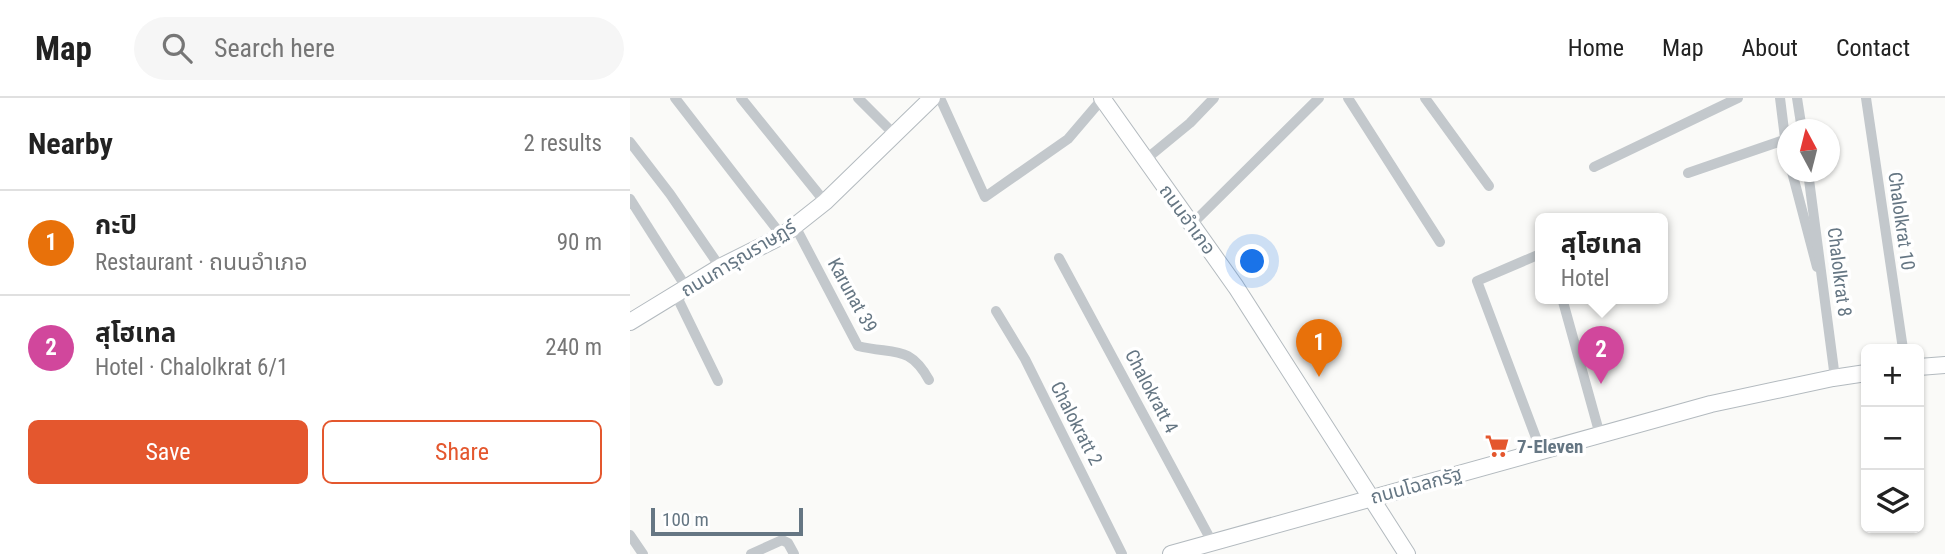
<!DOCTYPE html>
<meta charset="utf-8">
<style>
body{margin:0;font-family:"Roboto Condensed","Noto Sans Thai",sans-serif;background:#f6f6f6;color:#222}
.controls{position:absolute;right:21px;bottom:21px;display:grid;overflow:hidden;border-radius:10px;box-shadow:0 2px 5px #0004}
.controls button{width:63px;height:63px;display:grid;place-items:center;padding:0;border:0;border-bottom:2px solid #e0e0e0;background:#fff;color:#222;font:35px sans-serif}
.compass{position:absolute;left:1147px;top:21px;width:63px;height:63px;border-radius:50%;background:#fff;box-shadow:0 2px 5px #0004;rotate:353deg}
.scale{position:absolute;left:21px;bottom:18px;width:152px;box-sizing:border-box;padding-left:7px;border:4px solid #657683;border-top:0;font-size:19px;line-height:24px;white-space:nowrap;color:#657683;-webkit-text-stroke:5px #fff;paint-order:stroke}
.you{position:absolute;left:623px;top:164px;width:24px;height:24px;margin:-18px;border:5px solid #fff;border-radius:50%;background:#1a73e8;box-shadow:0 0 0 10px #1a73e833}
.badge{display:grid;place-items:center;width:46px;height:46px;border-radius:50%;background:#e4572e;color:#fff;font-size:23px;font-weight:700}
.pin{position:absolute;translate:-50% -58px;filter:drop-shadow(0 2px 4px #0008)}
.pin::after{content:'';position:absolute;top:37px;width:24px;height:21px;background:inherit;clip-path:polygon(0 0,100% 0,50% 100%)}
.popup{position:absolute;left:905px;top:115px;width:133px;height:91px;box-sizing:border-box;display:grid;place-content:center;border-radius:10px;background:#fff;filter:drop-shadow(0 2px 5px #0005);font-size:23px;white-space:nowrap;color:#767676}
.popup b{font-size:26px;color:#222}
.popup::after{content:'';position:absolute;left:50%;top:100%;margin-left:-14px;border:14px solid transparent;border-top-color:#fff}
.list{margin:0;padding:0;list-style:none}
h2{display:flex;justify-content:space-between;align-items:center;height:91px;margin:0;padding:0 28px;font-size:30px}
h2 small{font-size:23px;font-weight:400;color:#767676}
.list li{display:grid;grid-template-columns:46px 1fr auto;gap:21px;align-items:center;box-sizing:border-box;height:105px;padding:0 28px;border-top:2px solid #e0e0e0}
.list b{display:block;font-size:26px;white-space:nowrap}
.list p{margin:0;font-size:23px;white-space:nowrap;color:#767676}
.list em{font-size:23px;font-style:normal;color:#767676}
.actions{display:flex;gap:14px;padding:21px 28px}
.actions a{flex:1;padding:16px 0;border:2px solid #e4572e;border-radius:10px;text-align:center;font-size:24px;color:#e4572e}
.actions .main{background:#e4572e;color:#fff}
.icon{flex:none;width:38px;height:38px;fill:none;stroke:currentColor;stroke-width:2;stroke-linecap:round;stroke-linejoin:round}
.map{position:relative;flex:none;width:1315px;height:456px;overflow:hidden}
header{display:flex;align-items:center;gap:42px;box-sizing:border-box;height:98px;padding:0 35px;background:#fff;border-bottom:2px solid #e0e0e0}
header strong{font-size:33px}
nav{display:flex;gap:38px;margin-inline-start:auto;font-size:24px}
.search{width:490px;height:63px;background:#f6f6f6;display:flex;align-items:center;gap:18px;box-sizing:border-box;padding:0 24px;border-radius:38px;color:#767676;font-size:26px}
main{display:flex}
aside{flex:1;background:#fff}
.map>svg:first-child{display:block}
</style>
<header>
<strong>Map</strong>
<div class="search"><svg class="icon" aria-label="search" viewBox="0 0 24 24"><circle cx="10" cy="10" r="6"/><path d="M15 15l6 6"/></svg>Search here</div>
<nav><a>Home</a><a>Map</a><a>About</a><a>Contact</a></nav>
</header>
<main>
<aside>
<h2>Nearby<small>2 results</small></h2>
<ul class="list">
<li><span class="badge" style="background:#e8710a">1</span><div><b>กะปิ</b><p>Restaurant · ถนนอำเภอ</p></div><em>90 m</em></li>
<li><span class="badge" style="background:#d1479c">2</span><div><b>สุโฮเทล</b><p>Hotel · Chalolkrat 6/1</p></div><em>240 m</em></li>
</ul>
<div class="actions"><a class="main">Save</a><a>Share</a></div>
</aside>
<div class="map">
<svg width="1315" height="456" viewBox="0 0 1315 456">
<rect width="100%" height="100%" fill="#fafaf8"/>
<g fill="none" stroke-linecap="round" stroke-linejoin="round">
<!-- secondary casing -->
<g stroke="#b3babf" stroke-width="18">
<g id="secondary">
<path d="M472 0 606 189 777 456"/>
<path d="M0 224 90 169 152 138 195 104 302 0"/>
<path d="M1289 269 1315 267"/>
<path d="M541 456 1081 306 1203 280 1236 275"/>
</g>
</g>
<!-- street -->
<g stroke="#c3c8cc" stroke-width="10">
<path d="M45 0 152 138"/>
<path d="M111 0 195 104"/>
<path d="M228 0 265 37"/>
<path d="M310 0 355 99 438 41 473 0"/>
<path d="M718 0 810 144"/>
<path d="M795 0 859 88"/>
<path d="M1150 0 1157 56"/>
<path d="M1167 0 1172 32"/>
<path d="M1236 0 1273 251"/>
<path d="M0 44 40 96 90 169"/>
<path d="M515 62 560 25 584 0"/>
<path d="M964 69 1108 0"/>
<path d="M1162 74 1187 169"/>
<path d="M1178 74 1205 280"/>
<path d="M1058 75 1154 42"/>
<path d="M0 101 56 189"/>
<path d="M562 126 689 0"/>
<path d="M165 128 228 248C264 257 279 246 299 282"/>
<path d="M910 156 847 183 911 353"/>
<path d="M429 160 582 444"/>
<path d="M46 197 88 283"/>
<path d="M932 200 970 337"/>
<path d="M366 213 395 261 492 456"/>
<path d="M0 437 13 456"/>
<path d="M121 456 152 442 158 445 164 456"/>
</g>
<!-- secondary -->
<use href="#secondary" stroke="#fff" stroke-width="16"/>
</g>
<!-- icons -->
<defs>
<g id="supermarket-bare" transform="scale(1.89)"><path d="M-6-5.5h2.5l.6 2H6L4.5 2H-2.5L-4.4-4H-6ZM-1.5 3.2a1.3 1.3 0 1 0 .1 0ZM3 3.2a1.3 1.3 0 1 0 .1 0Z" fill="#e4572e" stroke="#fff" stroke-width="2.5" paint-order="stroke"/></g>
</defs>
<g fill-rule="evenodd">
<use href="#supermarket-bare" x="867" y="348"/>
</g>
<g text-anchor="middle" stroke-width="7" stroke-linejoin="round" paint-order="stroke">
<!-- street labels -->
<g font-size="19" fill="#657683" stroke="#fff">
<text transform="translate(558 121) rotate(54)" y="7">ถนนอำเภอ</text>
<text transform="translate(1272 123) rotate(82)" y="7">Chalolkrat 10</text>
<text transform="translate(108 160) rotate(-31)" y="7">ถนนการุณราษฏร์</text>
<text transform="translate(1210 174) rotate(83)" y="7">Chalolkrat 8</text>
<text transform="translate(223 197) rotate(61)" y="7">Karunat 39</text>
<text transform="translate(522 293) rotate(62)" y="7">Chalokratt 4</text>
<text transform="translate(447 325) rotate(63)" y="7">Chalokratt 2</text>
<text transform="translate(786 387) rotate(-15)" y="7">ถนนโฉลกรัฐ</text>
</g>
<!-- poi labels -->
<g font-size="19" font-weight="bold" fill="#657683" stroke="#fff" text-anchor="start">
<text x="887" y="355">7-Eleven</text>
</g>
</g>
</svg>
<div class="controls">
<button>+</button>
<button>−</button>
<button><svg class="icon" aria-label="layers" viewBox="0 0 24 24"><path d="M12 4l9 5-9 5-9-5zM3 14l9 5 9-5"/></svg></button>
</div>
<svg class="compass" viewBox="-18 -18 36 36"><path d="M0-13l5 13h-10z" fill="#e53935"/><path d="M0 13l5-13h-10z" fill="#767676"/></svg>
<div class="scale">100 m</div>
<div class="you"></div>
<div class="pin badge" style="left:689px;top:279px;background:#e8710a">1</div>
<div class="pin badge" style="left:971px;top:286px;background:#d1479c">2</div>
<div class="popup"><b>สุโฮเทล</b>Hotel</div>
</div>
</main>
